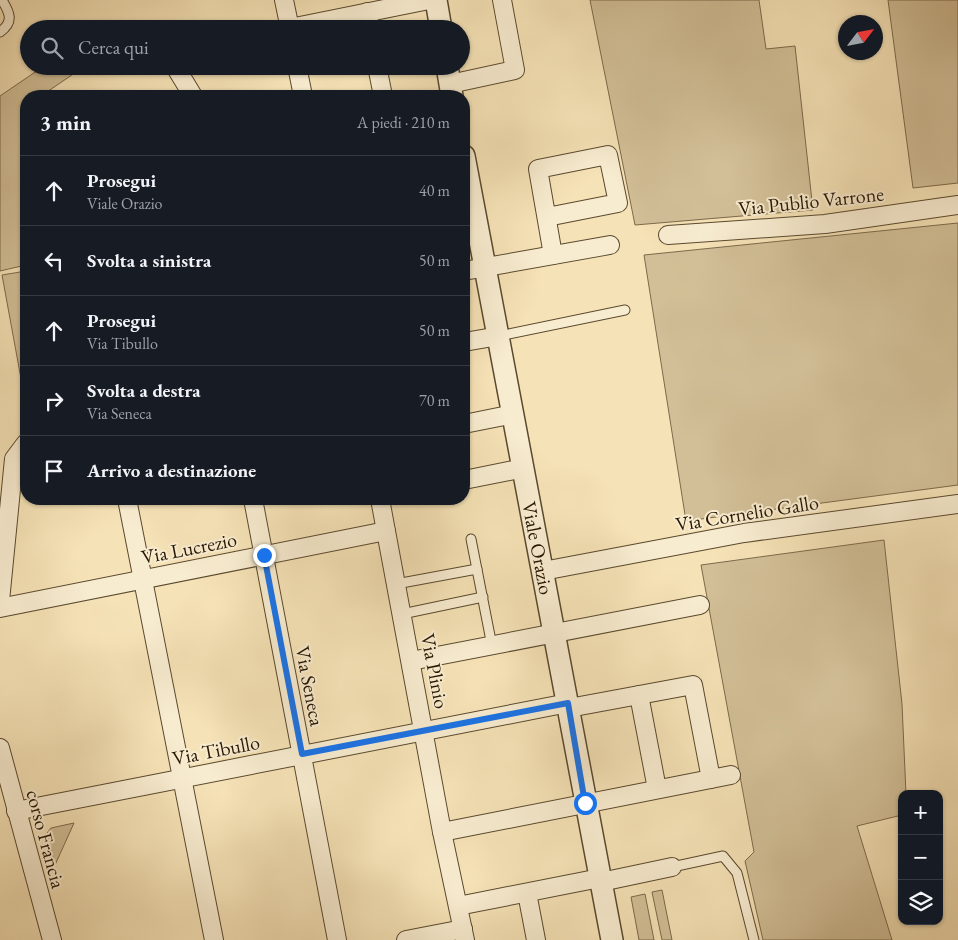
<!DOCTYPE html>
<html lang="it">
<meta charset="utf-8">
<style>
body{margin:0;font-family:"EB Garamond",serif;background:#20242c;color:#f1f3f6}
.controls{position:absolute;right:15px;bottom:15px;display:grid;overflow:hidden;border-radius:10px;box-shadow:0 1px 4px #0004}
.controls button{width:45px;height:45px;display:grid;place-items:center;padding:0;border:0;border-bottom:1px solid #363941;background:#171b24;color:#f1f3f6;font:25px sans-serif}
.compass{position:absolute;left:838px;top:15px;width:45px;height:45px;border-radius:50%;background:#171b24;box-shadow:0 1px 4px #0004;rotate:58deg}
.stop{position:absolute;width:15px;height:15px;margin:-11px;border:4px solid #1a73e8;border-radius:50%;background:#fff}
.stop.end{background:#1a73e8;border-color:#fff;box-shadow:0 1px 5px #0008}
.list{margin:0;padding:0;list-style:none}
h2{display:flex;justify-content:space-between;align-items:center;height:65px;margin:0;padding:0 20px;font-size:21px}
h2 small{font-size:16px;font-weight:400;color:#9ea1a6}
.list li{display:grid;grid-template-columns:32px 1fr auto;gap:15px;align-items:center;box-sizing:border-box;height:70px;padding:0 20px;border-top:1px solid #363941}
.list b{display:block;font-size:19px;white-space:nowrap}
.list p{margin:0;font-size:16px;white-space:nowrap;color:#9ea1a6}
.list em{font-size:16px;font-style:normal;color:#9ea1a6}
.icon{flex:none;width:28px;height:28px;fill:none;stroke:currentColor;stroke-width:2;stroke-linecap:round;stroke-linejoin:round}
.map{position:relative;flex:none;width:958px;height:940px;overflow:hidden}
.search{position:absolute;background:#171b24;box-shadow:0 1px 4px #0004;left:20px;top:20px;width:450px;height:55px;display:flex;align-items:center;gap:12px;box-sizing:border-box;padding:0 18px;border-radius:28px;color:#9ea1a6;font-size:19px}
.panel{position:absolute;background:#171b24;box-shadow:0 1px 4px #0004;left:20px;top:90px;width:450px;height:415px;border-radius:20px}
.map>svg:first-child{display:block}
</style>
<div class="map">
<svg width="958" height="940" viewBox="0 0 958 940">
<rect width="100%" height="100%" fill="#f5e2b6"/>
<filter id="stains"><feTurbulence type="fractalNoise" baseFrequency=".004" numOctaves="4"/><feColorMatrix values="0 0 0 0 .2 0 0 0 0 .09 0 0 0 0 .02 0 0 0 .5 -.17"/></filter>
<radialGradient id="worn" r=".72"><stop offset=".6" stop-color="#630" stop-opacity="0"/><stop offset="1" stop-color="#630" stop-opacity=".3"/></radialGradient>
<!-- green -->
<g fill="#d2bf97" stroke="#7c6a4c">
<path d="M590 0H759L766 49 795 46 813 210 635 225Z"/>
<path d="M888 0H958V183L913 188Z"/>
<path d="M44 66H85L41 96H26V265L0 271V96Z"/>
<path d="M958 223V485L686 521 644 255Z"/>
<path d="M26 271V383L22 384 2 275Z"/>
<path d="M884 540 902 704 906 794H902V815L857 826 892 940H763L745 861 754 852 701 565Z"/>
<path d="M74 823 55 865 47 833 51 828Z"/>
<path d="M662 890 672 940H662L652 892Z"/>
<path d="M645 894 654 940H639L631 897Z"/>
</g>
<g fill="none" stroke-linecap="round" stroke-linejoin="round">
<!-- service casing -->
<g stroke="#5a492e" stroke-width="11">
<g id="service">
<path d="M0 32C14 22 10 13 2 0"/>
<path d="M499 336 625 310"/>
<path d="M471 539 492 646"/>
<path d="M396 584 477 569"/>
<path d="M402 614 483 597"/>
<path d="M672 867 723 856 737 873 754 940"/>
</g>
</g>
<!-- minor casing -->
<g stroke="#5a492e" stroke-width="20">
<g id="minor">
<path d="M284 0 290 29"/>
<path d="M367 12 370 29"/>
<path d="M290 28 429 0"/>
<path d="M297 66 303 96"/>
<path d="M377 66 383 96"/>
<path d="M176 68 193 96"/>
<path d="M450 84 515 70 502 0"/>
<path d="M547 217 618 203 608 155 538 169 553 255"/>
<path d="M668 235 825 224 958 205"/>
<path d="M464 271 610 245"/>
<path d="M464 342 499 336"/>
<path d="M464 424 514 414"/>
<path d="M464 480 524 468"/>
<path d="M127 499 214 940"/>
<path d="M253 499 337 940"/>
<path d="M380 499 442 832 465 940"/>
<path d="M543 571 744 533 958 504"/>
<path d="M0 601 14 459 26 443"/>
<path d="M0 608 386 531"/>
<path d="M411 661 700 605"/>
<path d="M639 695 657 789"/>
<path d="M569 708 693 685 711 779"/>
<path d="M0 748 52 940"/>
<path d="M16 811 568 703"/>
<path d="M442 832 731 775"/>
<path d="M601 882 672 867"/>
<path d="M527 893 536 940"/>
<path d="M458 906 600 878"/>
<path d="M406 940 463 929"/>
</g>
</g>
<!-- tertiary casing -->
<g stroke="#5a492e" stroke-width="24">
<g id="tertiary">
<path d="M436 0 441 29"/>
<path d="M447 66 452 96"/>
<path d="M464 156 612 940"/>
</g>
</g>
<!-- service -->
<use href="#service" stroke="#f8ecd0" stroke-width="9"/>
<!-- minor -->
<use href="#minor" stroke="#f8ecd0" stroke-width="18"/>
<!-- tertiary -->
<use href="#tertiary" stroke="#f8ecd0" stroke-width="21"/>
</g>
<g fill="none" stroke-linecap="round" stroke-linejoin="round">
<!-- route -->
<path stroke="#1a73e8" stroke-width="6" d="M264 555 302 754 568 703 585 803"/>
</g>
<g text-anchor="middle" stroke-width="4" stroke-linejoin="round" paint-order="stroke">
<!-- street labels -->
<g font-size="20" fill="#271600" stroke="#f8ecd0">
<text transform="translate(811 201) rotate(-6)" y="7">Via Publio Varrone</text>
<text transform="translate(747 513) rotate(-9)" y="7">Via Cornelio Gallo</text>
<text transform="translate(189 548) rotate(-11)" y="7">Via Lucrezio</text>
<text transform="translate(538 548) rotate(79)" y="7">Viale Orazio</text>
<text transform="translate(435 671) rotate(79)" y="7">Via Plinio</text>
<text transform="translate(310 686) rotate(79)" y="7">Via Seneca</text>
<text transform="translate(216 750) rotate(-11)" y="7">Via Tibullo</text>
<text transform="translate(46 839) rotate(75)" y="7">corso Francia</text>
</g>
</g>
<rect width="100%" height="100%" filter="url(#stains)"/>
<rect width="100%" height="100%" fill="url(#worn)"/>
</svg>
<div class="controls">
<button>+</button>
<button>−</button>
<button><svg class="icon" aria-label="layers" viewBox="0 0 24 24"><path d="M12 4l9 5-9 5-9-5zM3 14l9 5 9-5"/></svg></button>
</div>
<svg class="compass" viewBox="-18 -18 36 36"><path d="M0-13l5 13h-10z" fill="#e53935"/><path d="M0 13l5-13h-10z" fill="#9ea1a6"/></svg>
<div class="stop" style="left:585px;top:803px"></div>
<div class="stop end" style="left:264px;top:555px"></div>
<div class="search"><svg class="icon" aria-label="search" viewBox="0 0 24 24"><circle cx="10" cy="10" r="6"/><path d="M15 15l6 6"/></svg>Cerca qui</div>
<section class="panel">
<h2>3 min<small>A piedi · 210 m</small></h2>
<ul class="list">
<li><svg class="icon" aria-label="ahead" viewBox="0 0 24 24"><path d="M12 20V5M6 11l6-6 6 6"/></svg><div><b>Prosegui</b><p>Viale Orazio</p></div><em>40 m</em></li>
<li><svg class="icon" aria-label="left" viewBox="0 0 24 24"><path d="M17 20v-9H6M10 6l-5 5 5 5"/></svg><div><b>Svolta a sinistra</b></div><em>50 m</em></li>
<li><svg class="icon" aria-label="ahead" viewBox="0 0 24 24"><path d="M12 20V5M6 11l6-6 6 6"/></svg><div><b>Prosegui</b><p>Via Tibullo</p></div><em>50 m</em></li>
<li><svg class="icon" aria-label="right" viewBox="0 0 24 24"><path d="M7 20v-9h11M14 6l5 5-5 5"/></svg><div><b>Svolta a destra</b><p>Via Seneca</p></div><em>70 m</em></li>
<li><svg class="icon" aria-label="arrive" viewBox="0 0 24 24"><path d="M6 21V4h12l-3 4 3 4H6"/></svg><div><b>Arrivo a destinazione</b></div></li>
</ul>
</section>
</div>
